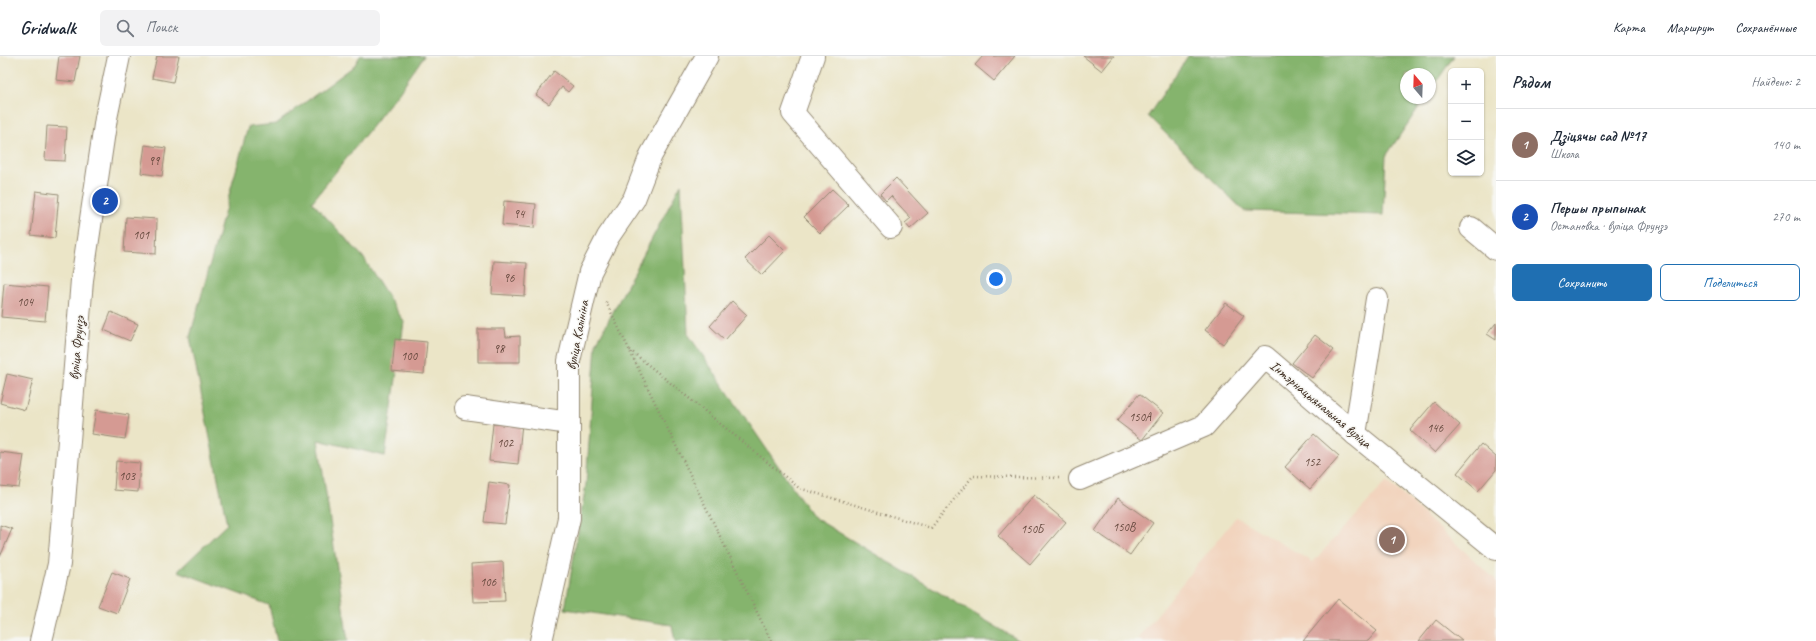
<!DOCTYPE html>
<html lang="ru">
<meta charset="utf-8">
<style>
body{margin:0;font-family:Caveat,sans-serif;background:#f2f2f3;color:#1f2937}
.controls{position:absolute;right:12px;top:12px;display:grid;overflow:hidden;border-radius:6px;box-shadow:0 1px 3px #0004}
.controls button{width:36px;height:36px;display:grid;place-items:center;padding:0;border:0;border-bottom:1px solid #e0e1e3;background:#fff;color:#1f2937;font:20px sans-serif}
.compass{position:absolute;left:1400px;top:12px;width:36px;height:36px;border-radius:50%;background:#fff;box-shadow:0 1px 3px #0004;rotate:341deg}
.you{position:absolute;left:996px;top:223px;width:14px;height:14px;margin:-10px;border:3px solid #fff;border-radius:50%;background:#1a73e8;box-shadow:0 0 0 6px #1a73e833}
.badge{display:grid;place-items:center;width:26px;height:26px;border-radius:50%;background:#1f6fb2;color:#fff;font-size:13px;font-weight:700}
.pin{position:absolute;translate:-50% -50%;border:2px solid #fff;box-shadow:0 1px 4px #0006}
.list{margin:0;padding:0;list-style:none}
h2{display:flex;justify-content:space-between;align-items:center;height:52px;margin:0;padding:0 16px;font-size:17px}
h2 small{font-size:13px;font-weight:400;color:#747a83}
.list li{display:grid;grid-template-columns:26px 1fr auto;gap:12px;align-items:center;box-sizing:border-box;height:72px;padding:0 16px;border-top:1px solid #e0e1e3}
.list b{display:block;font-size:15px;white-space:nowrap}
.list p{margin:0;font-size:13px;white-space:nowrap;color:#747a83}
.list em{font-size:13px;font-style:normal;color:#747a83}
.actions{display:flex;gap:8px;padding:12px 16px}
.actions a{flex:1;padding:9px 0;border:1px solid #1f6fb2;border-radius:6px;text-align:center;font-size:14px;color:#1f6fb2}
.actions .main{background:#1f6fb2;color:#fff}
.icon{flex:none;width:22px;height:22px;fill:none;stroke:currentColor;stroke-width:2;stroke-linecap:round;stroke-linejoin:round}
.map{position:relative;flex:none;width:1496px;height:585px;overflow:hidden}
header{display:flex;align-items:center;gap:24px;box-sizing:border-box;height:56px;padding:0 20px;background:#fff;border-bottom:1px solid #e0e1e3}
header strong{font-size:19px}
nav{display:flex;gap:22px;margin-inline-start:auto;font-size:14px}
.search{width:280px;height:36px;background:#f2f2f3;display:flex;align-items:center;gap:10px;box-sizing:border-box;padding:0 14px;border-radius:6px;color:#747a83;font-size:15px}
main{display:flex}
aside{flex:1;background:#fff}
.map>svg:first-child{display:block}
</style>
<header>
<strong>Gridwalk</strong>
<div class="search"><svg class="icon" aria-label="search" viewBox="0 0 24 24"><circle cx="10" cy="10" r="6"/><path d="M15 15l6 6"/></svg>Поиск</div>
<nav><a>Карта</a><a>Маршрут</a><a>Сохранённые</a></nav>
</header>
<main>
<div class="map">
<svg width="1496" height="585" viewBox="0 0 1496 585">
<rect width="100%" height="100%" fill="#f6f6f2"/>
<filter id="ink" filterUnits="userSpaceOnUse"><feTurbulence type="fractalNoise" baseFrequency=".025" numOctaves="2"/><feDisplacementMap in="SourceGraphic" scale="8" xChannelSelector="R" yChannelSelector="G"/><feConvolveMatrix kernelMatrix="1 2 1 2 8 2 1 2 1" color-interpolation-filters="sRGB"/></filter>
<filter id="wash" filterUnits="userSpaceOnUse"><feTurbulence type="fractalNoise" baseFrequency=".012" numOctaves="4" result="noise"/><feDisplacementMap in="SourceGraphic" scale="16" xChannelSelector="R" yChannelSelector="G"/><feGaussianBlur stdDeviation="0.9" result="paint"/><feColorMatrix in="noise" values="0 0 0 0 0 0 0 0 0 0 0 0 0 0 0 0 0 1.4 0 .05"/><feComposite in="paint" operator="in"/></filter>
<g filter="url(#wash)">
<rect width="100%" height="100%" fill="#ebe5c7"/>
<!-- built -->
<path fill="#f2d4be" d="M1387 425 1496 524V585H1140L1139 581 1236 461 1313 506Z"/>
<!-- forest -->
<g fill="#85b46d" stroke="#606f46">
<path d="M360 0H424L399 36 312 146 363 201 404 266 385 400 318 384 348 585H277L269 549 178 515 227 468 190 281 248 71 276 68 354 10Z"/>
<path d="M1188 0H1454L1430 35V18H1406V42H1425L1386 100 1383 159 1244 155 1148 60Z"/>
<path d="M681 128 688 278 813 461 1020 585H675L672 569 565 553 586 428 596 288Z"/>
</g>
<g id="blocks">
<!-- building -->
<g fill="#d59a93">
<path d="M59 0H80L75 26 56 24Z"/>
<path d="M157 0H179L173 26 152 22Z"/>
<path d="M983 0H1015L994 25 975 9Z"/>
<path d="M1083 0H1114L1102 15Z"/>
<path d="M554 15 573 30 568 36 562 31 549 48 536 39Z"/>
<path d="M47 70 67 71 65 105 45 104Z"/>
<path d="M145 89 166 92 162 120 141 117Z"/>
<path d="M896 122 928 157 910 173 905 167 911 162 891 140 886 145 880 138Z"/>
<path d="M832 133 849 149 820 177 804 161Z"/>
<path d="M36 135 59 138 55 182 31 179Z"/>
<path d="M504 145 536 148 534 172 502 169Z"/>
<path d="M126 161 157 163 156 198 124 196Z"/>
<path d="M769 179 785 195 762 219 745 203Z"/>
<path d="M494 205 527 207 525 240 492 238Z"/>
<path d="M4 227 48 231 45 265 1 261Z"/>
<path d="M732 245 747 259 725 284 710 270Z"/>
<path d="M1226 247 1244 260 1223 288 1205 274Z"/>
<path d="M111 256 138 268 130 285 104 274Z"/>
<path d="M1496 267V284L1487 278Z"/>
<path d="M478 273H505L506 281 520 280V306H478Z"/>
<path d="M1315 279 1334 294 1312 322 1292 307Z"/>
<path d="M395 283 427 286 424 318 392 315Z"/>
<path d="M7 318 33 324 25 354 0 347Z"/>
<path d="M1139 338 1163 357 1142 384 1117 365Z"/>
<path d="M1434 346 1460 369 1435 397 1410 374Z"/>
<path d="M96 354 129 359 125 383 92 378Z"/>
<path d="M506 366 522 367 518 408 489 405 493 368 506 369Z"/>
<path d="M1314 378 1339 400 1310 433 1285 411Z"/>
<path d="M1481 388 1496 401V414L1478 435 1457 417Z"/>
<path d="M0 396 24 399 19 432 0 430Z"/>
<path d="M116 405 140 407 138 436 114 434Z"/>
<path d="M489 426 510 429 505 468 484 466Z"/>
<path d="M1034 439 1066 466 1030 508 998 480Z"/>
<path d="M1118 442 1153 467 1130 499 1095 475Z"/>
<path d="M0 469 12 473 0 501Z"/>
<path d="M503 506 505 545 473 546 471 508Z"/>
<path d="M112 516 130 523 117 557 98 550Z"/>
<path d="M1338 543 1377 575 1368 585H1303Z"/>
<path d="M1436 564 1462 585H1419Z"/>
</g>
</g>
</g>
<g filter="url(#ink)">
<use href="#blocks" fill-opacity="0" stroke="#938872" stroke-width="1"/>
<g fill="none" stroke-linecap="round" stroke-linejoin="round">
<!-- minor casing -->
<g stroke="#938872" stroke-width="24">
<g id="minor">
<path d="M813 0 793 57 891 171"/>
<path d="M1471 172 1496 193"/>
<path d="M465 352 569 367"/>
<path d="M1355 378 1377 243"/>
<path d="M1080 423 1204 370 1265 301 1355 378 1496 493"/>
<path d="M41 585 59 508 82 224 106 62 119 0"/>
<path d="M541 585 569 462V305L590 216 608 181 634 143 651 99 707 0"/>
</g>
</g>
<!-- path -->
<g stroke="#938872" stroke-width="2.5" stroke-dasharray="1 3" stroke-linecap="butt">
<path d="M606 246 771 585"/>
<path d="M630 294 799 432 931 472 973 420 1060 422"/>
</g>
<!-- minor -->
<use href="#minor" stroke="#fff" stroke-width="22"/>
</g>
</g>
<g text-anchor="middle" stroke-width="3" stroke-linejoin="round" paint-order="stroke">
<!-- number labels -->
<g font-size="12" fill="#62463b">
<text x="154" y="109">99</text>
<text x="519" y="162">94</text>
<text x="141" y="183">101</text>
<text x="509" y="226">96</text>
<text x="25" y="250">104</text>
<text x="499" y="297">98</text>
<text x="409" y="304">100</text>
<text x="1140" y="365">150А</text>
<text x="1435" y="376">146</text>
<text x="505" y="391">102</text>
<text x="1312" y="410">152</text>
<text x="127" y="424">103</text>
<text x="1124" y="475">150В</text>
<text x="1032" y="477">150Б</text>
<text x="488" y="530">106</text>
</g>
<!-- street labels -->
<g font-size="14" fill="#3b2a1e" stroke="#f6f6f2">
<text transform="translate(577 279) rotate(-79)" y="5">вуліца Калініна</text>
<text transform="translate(76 292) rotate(-85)" y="5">вуліца Фрунзэ</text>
<text transform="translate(1321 348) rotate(40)" y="5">Інтэрнацыянальная вуліца</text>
</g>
</g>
</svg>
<div class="controls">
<button>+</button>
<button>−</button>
<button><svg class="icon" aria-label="layers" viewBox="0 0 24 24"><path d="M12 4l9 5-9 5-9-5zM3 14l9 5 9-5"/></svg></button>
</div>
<svg class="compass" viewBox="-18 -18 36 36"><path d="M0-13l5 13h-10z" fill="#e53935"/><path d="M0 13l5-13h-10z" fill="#747a83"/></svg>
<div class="you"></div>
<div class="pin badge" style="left:1392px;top:484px;background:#8d6e63">1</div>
<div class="pin badge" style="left:105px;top:145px;background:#1a4fb4">2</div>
</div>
<aside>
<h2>Рядом<small>Найдено: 2</small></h2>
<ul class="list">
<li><span class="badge" style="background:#8d6e63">1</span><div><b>Дзіцячы сад №17</b><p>Школа</p></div><em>140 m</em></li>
<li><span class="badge" style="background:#1a4fb4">2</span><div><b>Першы прыпынак</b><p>Остановка · вуліца Фрунзэ</p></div><em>270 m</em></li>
</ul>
<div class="actions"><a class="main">Сохранить</a><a>Поделиться</a></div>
</aside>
</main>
